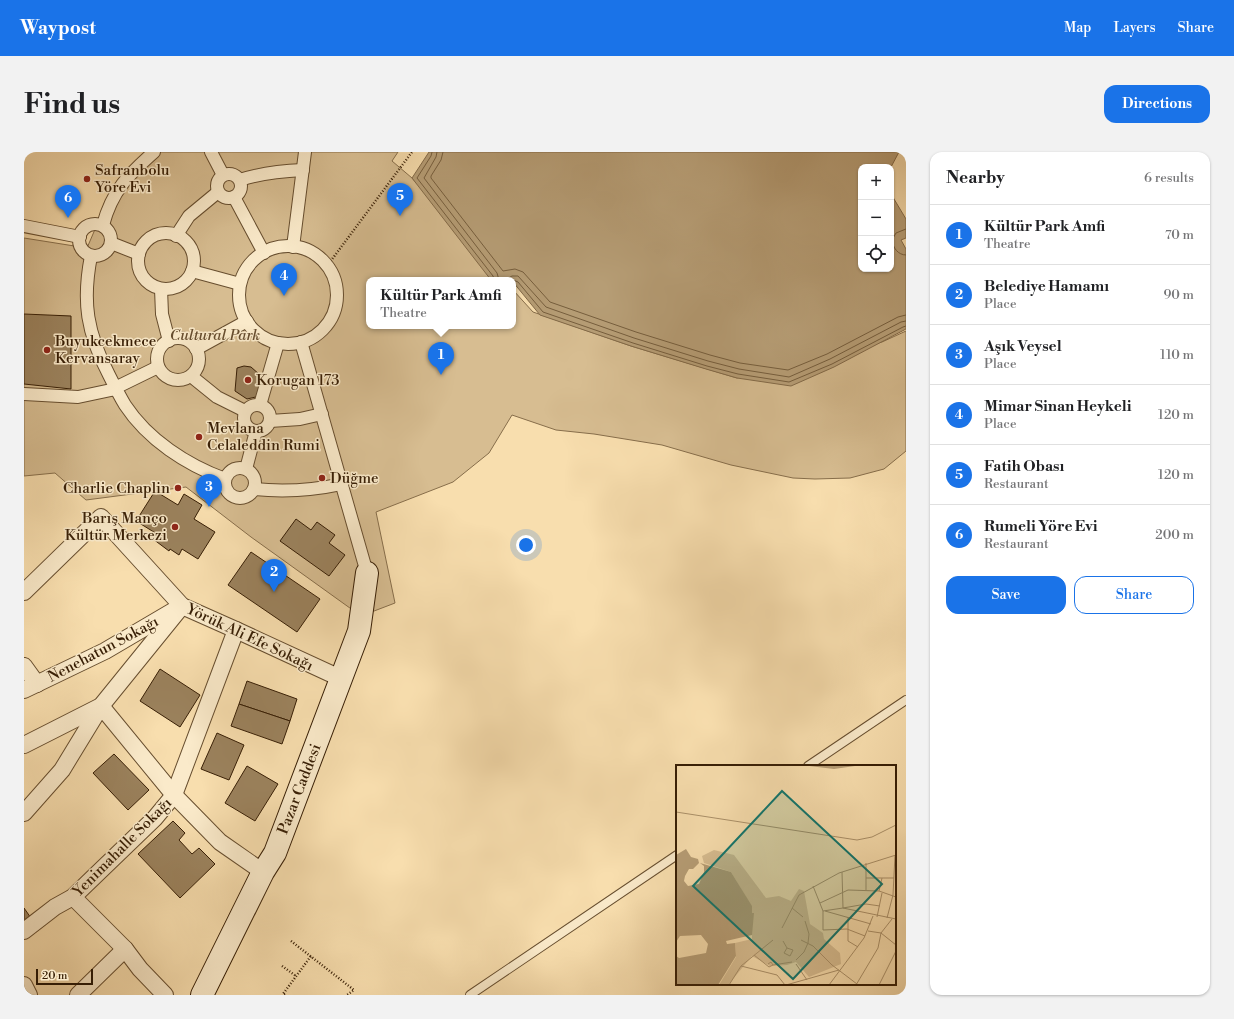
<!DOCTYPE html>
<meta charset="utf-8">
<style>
body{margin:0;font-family:"Libre Bodoni",serif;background:#f2f2f2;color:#202124}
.controls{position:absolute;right:12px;top:12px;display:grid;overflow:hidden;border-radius:8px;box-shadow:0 1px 3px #0004}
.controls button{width:36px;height:36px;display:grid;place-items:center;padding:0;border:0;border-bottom:1px solid #e0e0e0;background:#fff;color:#202124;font:20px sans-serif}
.scale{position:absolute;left:12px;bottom:10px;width:57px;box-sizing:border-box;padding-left:4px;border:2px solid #371e05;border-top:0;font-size:11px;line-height:14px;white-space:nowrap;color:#371e05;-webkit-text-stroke:3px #faeaca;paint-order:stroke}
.you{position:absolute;left:502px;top:393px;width:14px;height:14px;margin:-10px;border:3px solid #fff;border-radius:50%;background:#1a73e8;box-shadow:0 0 0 6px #1a73e833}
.badge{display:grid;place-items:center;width:26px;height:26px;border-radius:50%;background:#1a73e8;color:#fff;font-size:13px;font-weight:700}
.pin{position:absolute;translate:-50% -33px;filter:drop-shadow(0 1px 2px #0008)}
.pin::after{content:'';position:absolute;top:21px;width:14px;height:12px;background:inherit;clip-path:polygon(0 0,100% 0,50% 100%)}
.popup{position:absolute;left:342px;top:125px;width:150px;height:52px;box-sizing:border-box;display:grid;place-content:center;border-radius:8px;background:#fff;filter:drop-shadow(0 1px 3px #0005);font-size:13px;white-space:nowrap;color:#757577}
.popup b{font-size:15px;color:#202124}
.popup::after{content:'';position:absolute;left:50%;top:100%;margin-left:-8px;border:8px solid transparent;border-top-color:#fff}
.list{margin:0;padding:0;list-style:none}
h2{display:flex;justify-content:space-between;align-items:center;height:52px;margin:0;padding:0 16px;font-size:17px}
h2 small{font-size:13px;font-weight:400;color:#757577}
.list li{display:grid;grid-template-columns:26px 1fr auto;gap:12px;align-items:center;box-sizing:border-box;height:60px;padding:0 16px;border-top:1px solid #e0e0e0}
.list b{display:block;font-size:15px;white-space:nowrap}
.list p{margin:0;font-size:13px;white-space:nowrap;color:#757577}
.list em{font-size:13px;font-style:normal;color:#757577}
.actions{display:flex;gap:8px;padding:12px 16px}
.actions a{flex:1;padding:9px 0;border:1px solid #1a73e8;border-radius:12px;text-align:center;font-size:14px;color:#1a73e8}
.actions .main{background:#1a73e8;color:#fff}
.icon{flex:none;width:22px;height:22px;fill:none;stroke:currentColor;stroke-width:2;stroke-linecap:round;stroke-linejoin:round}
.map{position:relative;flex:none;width:882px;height:843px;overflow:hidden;border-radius:12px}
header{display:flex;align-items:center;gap:24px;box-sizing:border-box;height:56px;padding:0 20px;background:#1a73e8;color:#fff}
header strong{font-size:19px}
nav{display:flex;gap:22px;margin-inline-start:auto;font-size:14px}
.intro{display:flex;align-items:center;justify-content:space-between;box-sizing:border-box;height:96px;padding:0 24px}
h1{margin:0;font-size:28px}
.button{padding:10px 18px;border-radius:12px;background:#1a73e8;color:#fff;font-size:14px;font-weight:700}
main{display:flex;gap:24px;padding:0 24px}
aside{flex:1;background:#fff;border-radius:12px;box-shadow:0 1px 3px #0004}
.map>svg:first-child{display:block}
</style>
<header>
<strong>Waypost</strong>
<nav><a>Map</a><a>Layers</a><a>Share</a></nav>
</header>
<div class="intro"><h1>Find us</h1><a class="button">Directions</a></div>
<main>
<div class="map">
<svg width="882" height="843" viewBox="0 0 882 843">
<rect width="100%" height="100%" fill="#f8deae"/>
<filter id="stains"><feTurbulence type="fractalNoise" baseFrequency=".005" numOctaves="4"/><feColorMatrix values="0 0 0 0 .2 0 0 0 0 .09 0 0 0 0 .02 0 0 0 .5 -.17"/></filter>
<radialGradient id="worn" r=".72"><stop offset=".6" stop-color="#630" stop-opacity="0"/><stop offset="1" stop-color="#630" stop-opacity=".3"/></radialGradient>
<!-- green -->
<path fill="#d7bd91" stroke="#876e4b" d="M122 0H374L368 9 388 26 480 128H345V174H489V138L509 160 607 194 713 226 858 190 882 179V299L860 317 826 326 791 327 769 326 707 313 638 293 570 282 532 278 488 263 465 301 429 330 352 360 371 451 337 464 227 385 162 335 62 348 31 321 0 324V86L63 96 87 40Z"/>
<!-- water -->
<path fill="#b69d75" stroke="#836a48" d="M405 0H875L867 15H837V117H867V42L882 67V86L877 88 882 97V177L810 215 767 234 713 226 682 217 607 194 516 163 489 130V128L486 127 484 128H467L388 26Z"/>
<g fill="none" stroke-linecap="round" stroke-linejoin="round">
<!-- shore -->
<g stroke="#765e3d" stroke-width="1">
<path d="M408 0 407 4 393 26 469 124 470 128"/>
<path d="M413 0 412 5 400 26 473 121 475 128"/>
<path d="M419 0 417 8 407 24V26L479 119 491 117 499 120 526 150 612 180 686 203 716 211 764 218 803 202 874 165 882 163"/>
<path d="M882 77 872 81 868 88C869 96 874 103 882 103"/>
<path d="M481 128 488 124H494L522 155 610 186 684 209 715 217 765 225 806 207 877 170 882 169"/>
<path d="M489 128 494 130 519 160 609 191 683 214 714 222 765 230 808 212 879 175 882 174"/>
</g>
</g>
<!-- building -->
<g fill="#9b825d" stroke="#371e05">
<path d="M0 162 47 164V237L0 232Z"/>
<path d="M220 214 227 215 236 223V244L223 247 211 239 213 216Z"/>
<path d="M131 339 154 353 160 342 178 353 170 367 191 380 174 407 158 397 155 403 146 397 145 399 129 387 133 382 112 369Z"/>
<path d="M272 367 287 378 293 370 311 383 305 391 321 403 305 424 256 389Z"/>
<path d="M227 400 296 447 273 480 204 433Z"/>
<path d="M136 517 176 543 156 575 116 549Z"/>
<path d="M223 529 273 547 266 569 215 552Z"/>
<path d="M215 552 266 569 258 592 207 574Z"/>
<path d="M193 581 220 593 205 628 177 617Z"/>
<path d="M90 602 125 638 104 658 69 621Z"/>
<path d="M223 614 254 632 231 669 201 651Z"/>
<path d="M149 669 161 681 155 688 168 702 175 696 191 712 156 746 114 702Z"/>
<path d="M0 756 7 766 0 770Z"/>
</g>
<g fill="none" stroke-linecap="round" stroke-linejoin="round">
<!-- service casing -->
<g stroke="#674e2f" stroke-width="10">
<g id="service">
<path d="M784 614 882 548"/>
<path d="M446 843 653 703"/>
</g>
</g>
<!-- pedestrian casing -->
<g stroke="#674e2f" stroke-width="14">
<g id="pedestrian">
<path d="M187 0 199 23"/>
<circle cx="205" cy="34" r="12"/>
<path d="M216 28C237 21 257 19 279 18"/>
<path d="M210 45 240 101"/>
<circle cx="71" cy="88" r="16"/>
<path d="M79 73C88 39 104 23 130 0"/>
<path d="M0 74 56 85"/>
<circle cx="142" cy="109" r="28"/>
<path d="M152 84 165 64 194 40"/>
<path d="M87 91 115 102"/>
<circle cx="264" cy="143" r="49"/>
<path d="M269 95 281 0"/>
<path d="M67 104C58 150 63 181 85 223 90 233 95 243 101 253 124 288 163 313 201 327"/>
<path d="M168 119 216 132"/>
<path d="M137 137 138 162 145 189"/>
<circle cx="154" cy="207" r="21"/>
<path d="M277 190 343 421"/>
<path d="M172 197 223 169"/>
<path d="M167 224 193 245 221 259"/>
<path d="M0 242 54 245 87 238 134 215"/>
<circle cx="233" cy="266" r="13"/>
<path d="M236 253 254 191"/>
<path d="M246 269 276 267 298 262"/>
<circle cx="216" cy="331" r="15"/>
<path d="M222 317 232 279"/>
<path d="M230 337C259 340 290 338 318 332"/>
</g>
</g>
<!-- minor casing -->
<g stroke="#674e2f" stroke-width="18">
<g id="minor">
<path d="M0 440 77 365 158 454 212 478 316 526"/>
<path d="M0 514 13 532"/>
<path d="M0 538 81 499 149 459"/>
<path d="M0 593 77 554 158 454"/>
<path d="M0 661 38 618 77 554 150 643 196 690 239 720"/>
<path d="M49 745 101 797 116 817 141 843"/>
<path d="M0 779 31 755 49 745 131 666 150 643 212 478"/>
<path d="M0 833 5 843"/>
<path d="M54 843 101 797"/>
</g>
</g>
<!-- secondary casing -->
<g stroke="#371e05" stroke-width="24">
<path id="secondary" d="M178 843 239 720 251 701 335 479 343 421"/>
</g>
<!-- path -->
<g stroke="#371e05" stroke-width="2.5" stroke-dasharray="1 2" stroke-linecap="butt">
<path d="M303 114 388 0"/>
<path d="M267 789 330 838 323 843"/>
<path d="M258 814 272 824"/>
<path d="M261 843 259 842 287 804"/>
</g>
<!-- service -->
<use href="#service" stroke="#faeaca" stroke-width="8"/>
<!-- pedestrian -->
<use href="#pedestrian" stroke="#faeaca" stroke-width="12"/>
<!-- minor -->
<use href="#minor" stroke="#faeaca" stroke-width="16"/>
<!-- secondary -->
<use href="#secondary" stroke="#faeaca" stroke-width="22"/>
</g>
<!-- markers -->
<g fill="#8f2418" stroke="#faeaca" stroke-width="1.5">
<circle cx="63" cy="27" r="4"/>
<circle cx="23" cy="198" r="4"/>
<circle cx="224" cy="228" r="4"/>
<circle cx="175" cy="285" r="4"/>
<circle cx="298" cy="326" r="4"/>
<circle cx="154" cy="336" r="4"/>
<circle cx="151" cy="375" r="4"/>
</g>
<g text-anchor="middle" stroke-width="3" stroke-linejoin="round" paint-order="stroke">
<!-- poi labels -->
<g font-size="15" fill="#371e05" stroke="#faeaca" text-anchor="start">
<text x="71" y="23">Safranbolu<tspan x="71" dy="17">Yöre Evi</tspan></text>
<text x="31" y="194">Buyukcekmece<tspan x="31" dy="17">Kervansaray</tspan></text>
<text x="232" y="233">Korugan 173</text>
<text x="183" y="281">Mevlana<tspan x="183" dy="17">Celaleddin Rumi</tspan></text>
<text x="306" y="331">Düğme</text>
<text x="146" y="341" text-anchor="end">Charlie Chaplin</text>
<text x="143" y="371" text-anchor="end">Barış Manço<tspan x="143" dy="17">Kültür Merkezi</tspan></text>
</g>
<!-- park labels -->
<g font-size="15" font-style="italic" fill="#674e2f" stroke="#faeaca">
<text x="191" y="188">Cultural Park</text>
</g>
<!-- street labels -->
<g font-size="15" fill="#371e05" stroke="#faeaca">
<text transform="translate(226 485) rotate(25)" y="5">Yörük Ali Efe Sokağı</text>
<text transform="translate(79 497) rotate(-28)" y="5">Nenehatun Sokağı</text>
<text transform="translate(275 637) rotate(-69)" y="5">Pazar Caddesi</text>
<text transform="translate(98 695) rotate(-45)" y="5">Yenimahalle Sokağı</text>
</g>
</g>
<!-- overview -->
<g transform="translate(652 613)">
<rect width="220" height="220" fill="#f8deae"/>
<path d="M38 85 58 90 90 133 103 131 115 136 123 124 128 126 134 159 147 168 148 174 164 188 165 199 133 212 120 197 111 200 94 201 76 191 52 220H43L60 192 59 178 76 174V142L55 107 28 98 26 91Z" fill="#d7bd91"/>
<path d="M125 0H186L158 4ZM10 84 15 92 22 94 23 98 17 104H13L9 111 8 116 12 121 23 119 28 107V101L24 98 55 107 76 141V148H78L76 170 50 176 51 179 59 178 60 191 42 220H0V191L3 193 30 188 32 179 25 170 4 171 0 177V90Z" fill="#b69d75"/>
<path fill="none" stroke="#ab916a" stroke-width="1" d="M0 47 181 75 196 72 220 60M190 98V125M166 107 167 143 190 139 204 141M190 113H218M137 121 147 146V165L171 164 189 171M203 126 206 113M123 130 163 108 220 90M144 138 172 125 203 126 220 132M116 143 127 152M147 146 167 143 220 154M149 146 195 159M172 152V176L182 182M201 152 206 128M211 153 217 130 219 90M106 163 123 130M192 166 205 168 220 180M125 175 137 181 156 200 181 219M107 176 111 183 117 185 114 191 108 188 111 183M78 190 93 202 97 200 95 197 92 199M120 195 128 187 132 178 133 169 129 156M120 199 131 215M97 200 116 197M65 201 101 210 109 220M53 220 65 201 97 175M110 220 163 205M153 220 188 173 197 151M180 220 202 183 205 168 216 154M203 220 220 186"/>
<path fill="#0f766e" fill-opacity="0.15" stroke="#0f766e" stroke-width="2" d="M106 26 206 119 117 214 17 121Z"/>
<rect width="220" height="220" fill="none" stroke="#371e05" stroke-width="2"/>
</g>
<rect width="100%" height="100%" filter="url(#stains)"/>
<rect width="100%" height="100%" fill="url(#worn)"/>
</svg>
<div class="controls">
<button>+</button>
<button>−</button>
<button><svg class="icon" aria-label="locate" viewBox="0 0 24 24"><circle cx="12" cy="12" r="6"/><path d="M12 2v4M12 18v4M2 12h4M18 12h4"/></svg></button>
</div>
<div class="scale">20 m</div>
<div class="you"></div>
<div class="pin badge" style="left:417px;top:223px">1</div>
<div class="popup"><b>Kültür Park Amfi</b>Theatre</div>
<div class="pin badge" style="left:250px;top:440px">2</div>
<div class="pin badge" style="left:185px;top:355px">3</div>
<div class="pin badge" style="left:260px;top:144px">4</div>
<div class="pin badge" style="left:376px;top:64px">5</div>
<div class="pin badge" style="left:44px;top:66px">6</div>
</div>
<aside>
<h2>Nearby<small>6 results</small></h2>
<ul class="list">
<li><span class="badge">1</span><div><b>Kültür Park Amfi</b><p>Theatre</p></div><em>70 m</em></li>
<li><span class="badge">2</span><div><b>Belediye Hamamı</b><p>Place</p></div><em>90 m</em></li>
<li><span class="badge">3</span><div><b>Aşık Veysel</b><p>Place</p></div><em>110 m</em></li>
<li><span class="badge">4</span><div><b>Mimar Sinan Heykeli</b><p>Place</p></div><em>120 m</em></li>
<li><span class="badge">5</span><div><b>Fatih Obası</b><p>Restaurant</p></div><em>120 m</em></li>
<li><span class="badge">6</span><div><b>Rumeli Yöre Evi</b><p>Restaurant</p></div><em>200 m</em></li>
</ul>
<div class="actions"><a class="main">Save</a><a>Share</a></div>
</aside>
</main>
